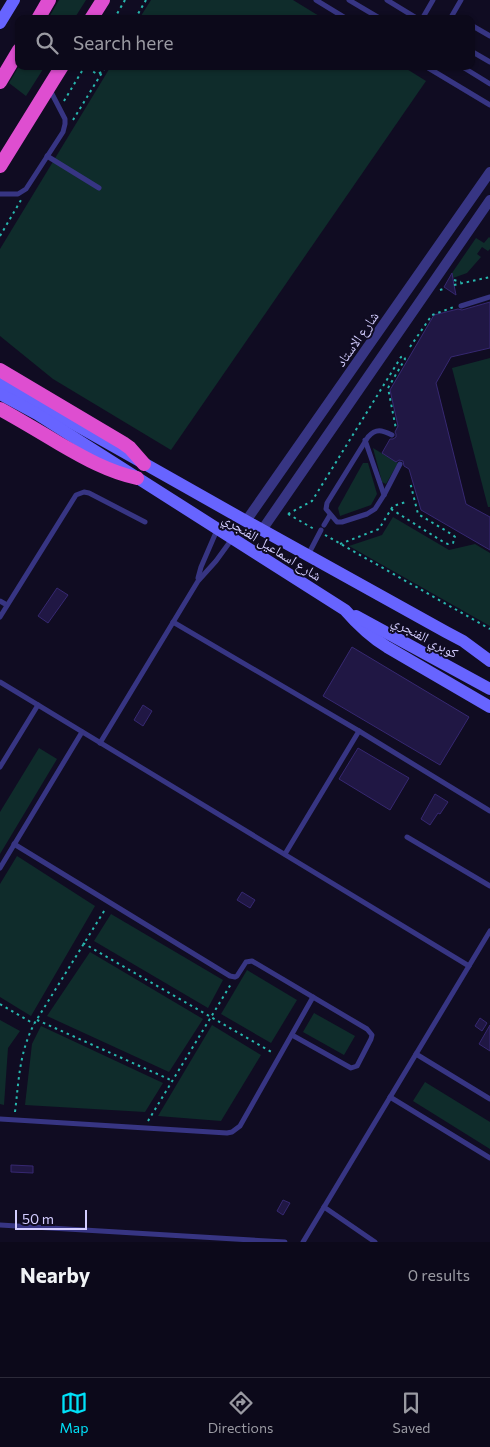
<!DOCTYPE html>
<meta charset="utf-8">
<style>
body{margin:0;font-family:Commissioner,"Noto Naskh Arabic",sans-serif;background:#151223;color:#f1f3f6}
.scale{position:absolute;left:15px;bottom:12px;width:72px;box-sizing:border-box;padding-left:5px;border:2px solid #d3cdff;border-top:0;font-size:14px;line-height:18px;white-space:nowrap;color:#d3cdff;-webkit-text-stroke:4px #100c22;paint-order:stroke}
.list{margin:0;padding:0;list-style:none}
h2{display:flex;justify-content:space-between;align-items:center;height:65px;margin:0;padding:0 20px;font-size:21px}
h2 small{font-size:16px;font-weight:400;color:#9a9aa2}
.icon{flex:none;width:28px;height:28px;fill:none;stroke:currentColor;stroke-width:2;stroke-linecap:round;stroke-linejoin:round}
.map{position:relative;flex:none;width:490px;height:1242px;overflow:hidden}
.search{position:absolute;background:#0c091a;box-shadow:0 1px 4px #0004;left:15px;right:15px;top:15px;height:55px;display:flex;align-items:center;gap:12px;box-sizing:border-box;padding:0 18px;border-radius:10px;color:#9a9aa2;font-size:19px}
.sheet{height:135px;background:#0c091a}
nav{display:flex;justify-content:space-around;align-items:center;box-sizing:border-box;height:70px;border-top:1px solid #2c2a39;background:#0c091a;font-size:14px;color:#9a9aa2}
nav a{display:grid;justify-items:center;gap:2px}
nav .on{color:#00e1f8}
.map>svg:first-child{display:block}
</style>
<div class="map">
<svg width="490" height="1242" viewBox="0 0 490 1242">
<rect width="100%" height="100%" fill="#100c22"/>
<!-- green -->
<g fill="#0f2c2b">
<path d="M59 0H86L74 19H48Z"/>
<path d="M151 0H293L324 19H139Z"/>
<path d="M19 66H45L26 96 9 83Z"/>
<path d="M111 66H402L426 81 171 450 53 379 0 336V249Z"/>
<path d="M489 237 490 238V249L488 251 482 247 477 254 481 257 467 273 453 278 452 273 476 238 484 243Z"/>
<path d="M490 358V507H488L452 368Z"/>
<path d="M373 448 398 463 386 484 382 482Z"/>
<path d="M363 463H368L377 494 371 505 340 516 338 508Z"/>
<path d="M393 517 449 550 475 544 490 553V626L349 546 382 535Z"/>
<path d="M39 748 57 759 0 854V812Z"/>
<path d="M17 856 95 906 31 1016 0 997V884Z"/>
<path d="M111 914 223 980 208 1008 94 941Z"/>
<path d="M90 952 203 1019 169 1072 47 1016Z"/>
<path d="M247 970 297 1000 271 1043 221 1014Z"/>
<path d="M314 1013 355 1036 344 1055 303 1032Z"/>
<path d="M0 1020 20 1031 8 1048 4 1105 0 1104Z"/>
<path d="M212 1025 261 1055 221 1121 158 1116Z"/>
<path d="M41 1026 163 1083 145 1112 25 1105 32 1044Z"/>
<path d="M425 1082 490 1122V1149L413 1101Z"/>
</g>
<!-- building -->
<g fill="#201744" stroke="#362871">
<path d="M452 273 454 285 456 295 444 287Z"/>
<path d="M490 302V348L451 357 436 383 466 504 490 517V550L421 510 409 469 404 466 403 461 399 460 396 462 382 453 390 439H393L396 437V434L395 432 398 426 390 390 434 315 458 309 462 310Z"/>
<path d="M57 588 68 595 48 623 38 616Z"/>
<path d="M352 647 469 717 440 765 323 696Z"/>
<path d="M143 705 152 711 143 726 134 720Z"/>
<path d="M358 748 409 778 390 810 339 779Z"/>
<path d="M435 794 448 802 440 814 438 813 430 825 421 819Z"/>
<path d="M242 892 255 900 250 908 237 900Z"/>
<path d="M480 1018 487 1023 482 1031 475 1026Z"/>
<path d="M490 1025V1051L479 1044Z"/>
<path d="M11 1165 33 1166V1173L11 1172Z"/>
<path d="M283 1200 290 1203 283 1215 277 1211Z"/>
</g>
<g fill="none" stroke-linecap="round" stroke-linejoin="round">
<!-- path -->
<g stroke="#28b8af" stroke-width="2" stroke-dasharray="2.5 4" stroke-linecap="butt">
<path d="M114 19 125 0"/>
<path d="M135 19 146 0"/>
<path d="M93 66 92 71 97 74 102 72V66"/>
<path d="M64 101 85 66"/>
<path d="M73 120 106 66"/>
<path d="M0 236 21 200"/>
<path d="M454 280 461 282"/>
<path d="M454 285 490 277"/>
<path d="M440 290 446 288"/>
<path d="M410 347 432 315 454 307"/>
<path d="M391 509 445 543 448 544 453 543 455 537 453 535 418 514 410 482"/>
<path d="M288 514 312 501 401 357 404 356 405 359 388 388 396 429"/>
<path d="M288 514 314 529"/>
<path d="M325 535 490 629"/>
<path d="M340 544 379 529 393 506 406 502"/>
<path d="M83 943 273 1053"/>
<path d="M0 1004 34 1024"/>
<path d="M37 1020 173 1081"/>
<path d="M15 1112C19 1080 19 1054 34 1024L106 908"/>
<path d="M148 1121 231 984"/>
</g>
<!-- service -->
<g stroke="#373583" stroke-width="5">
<path d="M316 0 347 19"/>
<path d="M349 0 381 19"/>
<path d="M387 0 418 19"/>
<path d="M422 19 433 0"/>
<path d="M450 19 461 0"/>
<path d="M471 25 490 36"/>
<path d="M471 51 490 62"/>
<path d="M425 66 490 105"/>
<path d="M461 66 490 84"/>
<path d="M47 156 99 188"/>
<path d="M0 194H18L26 189 63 132 65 124V119L50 90"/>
<path d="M461 306 490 297"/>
<path d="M392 435C382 430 376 428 368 437L327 503 326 509 337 522H342L367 514 375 509 384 495 400 464"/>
<path d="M365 440 384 495"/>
<path d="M324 525 330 515"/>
<path d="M308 555 321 530"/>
<path d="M198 578 201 567 217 530"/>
<path d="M0 601 7 605"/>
<path d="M0 617 76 495 84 492 89 493 145 522"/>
<path d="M173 622 359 731 490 811"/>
<path d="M0 682 469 966"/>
<path d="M100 743 198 581 216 561 232 539"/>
<path d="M0 767 38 705"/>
<path d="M407 837 490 886"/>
<path d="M14 844 230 976 235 977 237 976 246 962 252 961 367 1029 372 1035 371 1039 357 1066 351 1068 292 1035"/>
<path d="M285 854 359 731"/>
<path d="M0 868 82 732"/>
<path d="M416 1054 490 1099"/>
<path d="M390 1097 490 1158"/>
<path d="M0 1119 227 1133 232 1132 240 1126 313 997"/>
<path d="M324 1207 375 1242"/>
<path d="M0 1225 285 1242"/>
<path d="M303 1242 490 931"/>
</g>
<!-- minor -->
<g stroke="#373583" stroke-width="10">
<path d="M246 521 490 172"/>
<path d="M262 530 490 200"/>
</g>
<!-- secondary -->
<g stroke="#6764ff" stroke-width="12">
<path d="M0 23 14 0"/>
<path d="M0 382 246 521 446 632 463 641 490 661"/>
<path d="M0 394 37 414 345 610C358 625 371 637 387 647L490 707"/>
<path d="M356 616 490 689"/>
</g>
<!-- trunk -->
<g stroke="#de4ed0" stroke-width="14">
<path d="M38 19 49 0"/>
<path d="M91 19 103 0"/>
<path d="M0 82 19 50"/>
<path d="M0 166 62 66"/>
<path d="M0 370 123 443 130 448 144 464"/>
<path d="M0 409C20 420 40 432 60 444 84 458 109 472 137 478"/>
</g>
</g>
<g text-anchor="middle" stroke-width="4" stroke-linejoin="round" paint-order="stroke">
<!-- street labels -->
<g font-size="14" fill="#d3cdff" stroke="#100c22">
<text transform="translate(357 339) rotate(-55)" y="5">شارع الاستاد</text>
<text transform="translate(272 547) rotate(32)" y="5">شارع اسماعيل الفنجري</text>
<text transform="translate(425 637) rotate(28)" y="5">كوبري الفنجري</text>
</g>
</g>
</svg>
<div class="scale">50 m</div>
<div class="search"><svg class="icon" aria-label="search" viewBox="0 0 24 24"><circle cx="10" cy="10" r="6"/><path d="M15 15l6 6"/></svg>Search here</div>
</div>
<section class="sheet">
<h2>Nearby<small>0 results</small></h2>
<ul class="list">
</ul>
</section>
<nav>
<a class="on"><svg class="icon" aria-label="map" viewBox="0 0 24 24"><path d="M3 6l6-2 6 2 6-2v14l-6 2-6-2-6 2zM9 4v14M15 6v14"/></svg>Map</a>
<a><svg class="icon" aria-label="directions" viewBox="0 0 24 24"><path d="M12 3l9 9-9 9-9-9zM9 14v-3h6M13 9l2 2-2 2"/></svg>Directions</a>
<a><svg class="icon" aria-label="saved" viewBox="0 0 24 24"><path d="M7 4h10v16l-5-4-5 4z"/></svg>Saved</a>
</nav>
